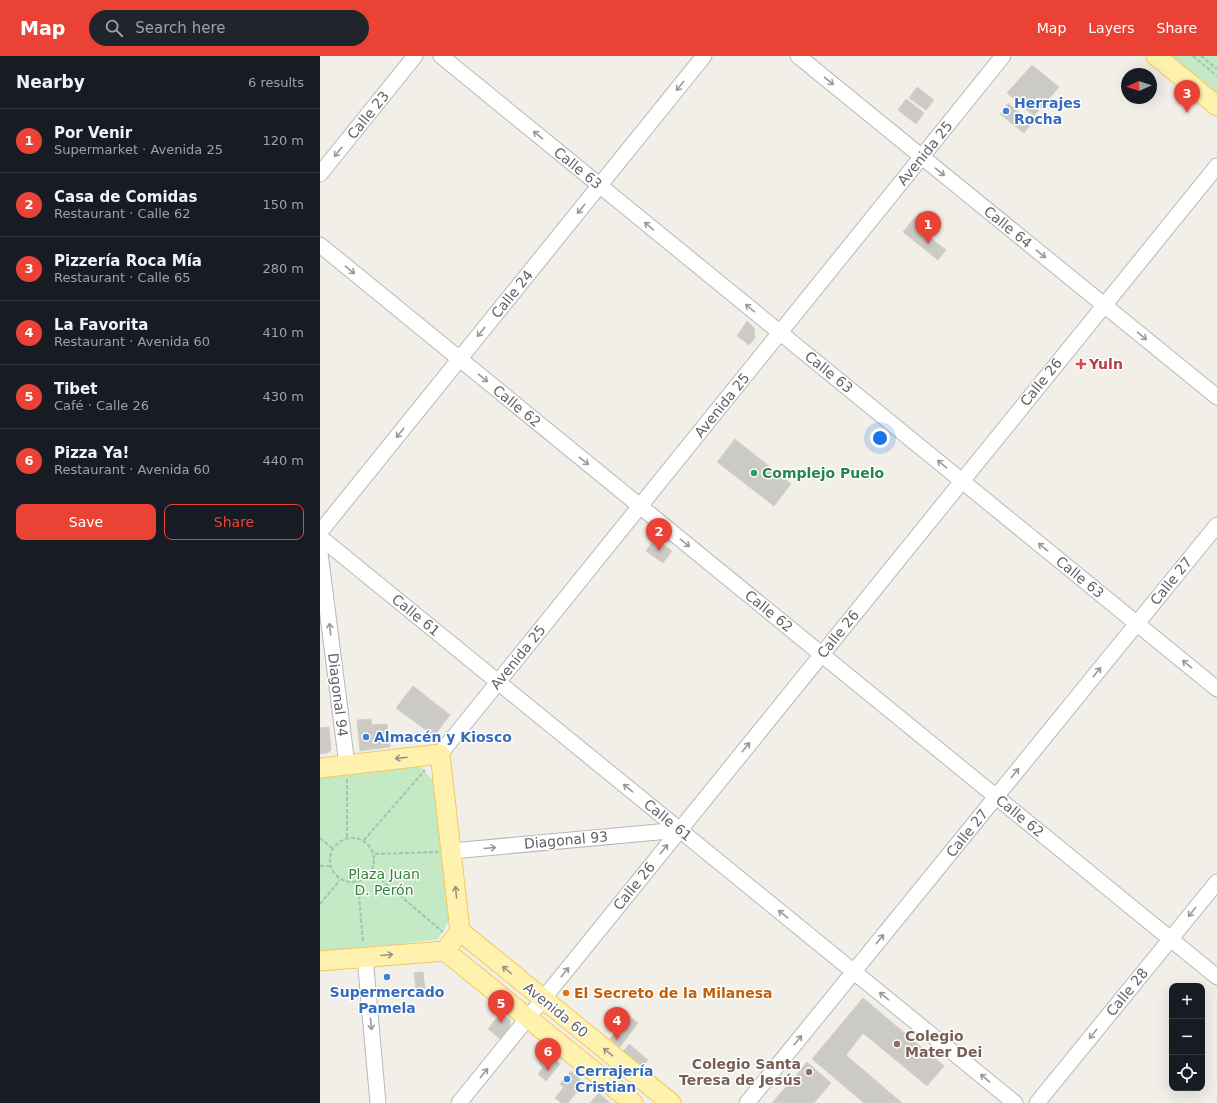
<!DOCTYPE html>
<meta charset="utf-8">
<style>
body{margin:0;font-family:"DejaVu Sans",sans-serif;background:#20242c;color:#f1f3f6}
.controls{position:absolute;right:12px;bottom:12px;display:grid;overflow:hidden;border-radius:8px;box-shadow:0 4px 16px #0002}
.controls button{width:36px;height:36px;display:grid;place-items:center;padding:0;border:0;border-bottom:1px solid #363941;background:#171b24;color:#f1f3f6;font:20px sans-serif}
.compass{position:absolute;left:801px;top:12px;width:36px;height:36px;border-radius:50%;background:#171b24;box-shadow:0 4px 16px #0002;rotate:267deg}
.you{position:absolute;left:560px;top:382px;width:14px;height:14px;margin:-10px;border:3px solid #fff;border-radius:50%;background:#1a73e8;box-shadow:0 0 0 6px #1a73e833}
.badge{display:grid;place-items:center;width:26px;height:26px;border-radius:50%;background:#ea4335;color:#fff;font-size:13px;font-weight:700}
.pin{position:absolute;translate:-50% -33px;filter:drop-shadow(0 1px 2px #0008)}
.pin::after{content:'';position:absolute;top:21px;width:14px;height:12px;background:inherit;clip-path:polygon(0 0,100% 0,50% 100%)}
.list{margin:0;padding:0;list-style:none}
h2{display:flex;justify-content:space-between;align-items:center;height:52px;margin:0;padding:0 16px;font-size:17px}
h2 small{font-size:13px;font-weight:400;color:#9ea1a6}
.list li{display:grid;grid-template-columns:26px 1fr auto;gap:12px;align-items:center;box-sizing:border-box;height:64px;padding:0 16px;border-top:1px solid #363941}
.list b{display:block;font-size:15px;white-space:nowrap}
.list p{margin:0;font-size:13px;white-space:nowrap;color:#9ea1a6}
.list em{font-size:13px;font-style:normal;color:#9ea1a6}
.actions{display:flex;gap:8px;padding:12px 16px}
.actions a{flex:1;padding:9px 0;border:1px solid #ea4335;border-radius:8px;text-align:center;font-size:14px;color:#ea4335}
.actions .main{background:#ea4335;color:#fff}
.icon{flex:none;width:22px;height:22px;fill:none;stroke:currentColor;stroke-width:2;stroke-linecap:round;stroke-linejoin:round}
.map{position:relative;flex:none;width:897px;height:1047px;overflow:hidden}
header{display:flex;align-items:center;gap:24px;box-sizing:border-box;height:56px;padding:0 20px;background:#ea4335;color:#fff}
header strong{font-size:19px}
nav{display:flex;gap:22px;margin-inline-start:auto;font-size:14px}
.search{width:280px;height:36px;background:#20242c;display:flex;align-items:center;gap:10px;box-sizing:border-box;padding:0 14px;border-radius:22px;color:#9ea1a6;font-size:15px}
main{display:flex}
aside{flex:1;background:#171b24}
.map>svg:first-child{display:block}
</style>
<header>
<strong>Map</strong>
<div class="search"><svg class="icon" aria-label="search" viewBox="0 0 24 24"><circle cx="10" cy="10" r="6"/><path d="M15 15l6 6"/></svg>Search here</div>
<nav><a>Map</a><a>Layers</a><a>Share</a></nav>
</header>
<main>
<aside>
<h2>Nearby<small>6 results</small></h2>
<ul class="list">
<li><span class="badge">1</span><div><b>Por Venir</b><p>Supermarket · Avenida 25</p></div><em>120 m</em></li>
<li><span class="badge">2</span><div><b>Casa de Comidas</b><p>Restaurant · Calle 62</p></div><em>150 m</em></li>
<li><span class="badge">3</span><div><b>Pizzería Roca Mía</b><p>Restaurant · Calle 65</p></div><em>280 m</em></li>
<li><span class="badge">4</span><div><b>La Favorita</b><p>Restaurant · Avenida 60</p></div><em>410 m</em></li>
<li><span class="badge">5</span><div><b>Tibet</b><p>Café · Calle 26</p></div><em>430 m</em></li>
<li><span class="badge">6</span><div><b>Pizza Ya!</b><p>Restaurant · Avenida 60</p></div><em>440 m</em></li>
</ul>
<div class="actions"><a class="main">Save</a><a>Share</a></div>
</aside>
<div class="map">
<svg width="897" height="1047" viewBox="0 0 897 1047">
<rect width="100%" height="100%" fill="#f1efe8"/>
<!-- green -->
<g fill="#c5e8c5">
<path d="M848 0H897V40Z"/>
<path d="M97 706 115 727 132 859 118 883 0 899V720Z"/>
</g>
<!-- building -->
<g fill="#cccac5" stroke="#d6d1c6">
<path d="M712 9 739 31 714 60 687 37Z"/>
<path d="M597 31 614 44 606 54 589 42Z"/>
<path d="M586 43 604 57 596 68 578 54Z"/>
<path d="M688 47 712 67 704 77 680 58Z"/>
<path d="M600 156 619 171 611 182 591 166Z"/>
<path d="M591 166 626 194 618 204 583 176Z"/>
<path d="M427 265 434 272 435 282 429 289 417 280Z"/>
<path d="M415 383 471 428 454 450 397 406Z"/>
<path d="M335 482 352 495 343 507 326 495Z"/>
<path d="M93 630 130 659 114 680 76 652Z"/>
<path d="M51 663 54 693 40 695 37 664Z"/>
<path d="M67 668 70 691 54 693 52 669Z"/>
<path d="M9 671 11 694 8 697 0 698V672Z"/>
<path d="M103 916 105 933H96L94 917Z"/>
<path d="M543 942 624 1010 607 1030 543 977 526 999 582 1047H544L492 1003Z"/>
<path d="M181 957 190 964V970L180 983 168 973Z"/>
<path d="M308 959 318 967 300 991 290 983Z"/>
<path d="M309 988 328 1004 322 1011 309 1000 306 1001 302 997Z"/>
<path d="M228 998 240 1008 226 1025 218 1018 223 1011 219 1008Z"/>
<path d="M487 1006 511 1027 494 1047H452Z"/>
<path d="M251 1015 254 1018 244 1031 240 1028Z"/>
<path d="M254 1018 264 1027 248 1047H242L235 1042Z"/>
<path d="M279 1037 290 1047H270Z"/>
</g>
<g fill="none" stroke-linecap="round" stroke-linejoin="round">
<!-- minor casing -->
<g stroke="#b5b8bc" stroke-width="17">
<g id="minor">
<path d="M121 0 897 633"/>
<path d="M478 0 897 341"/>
<path d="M0 118 95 0"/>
<path d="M0 189 897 921"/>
<path d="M0 476 384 0"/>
<path d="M0 481 695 1047"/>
<path d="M0 497 27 709"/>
<path d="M120 698 683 0"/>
<path d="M132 795 360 774"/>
<path d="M45 901 58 1047"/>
<path d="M139 1047 897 110"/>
<path d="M427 1047 897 469"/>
<path d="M717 1047 897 826"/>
</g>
</g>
<!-- major casing -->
<g stroke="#f2c960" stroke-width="21">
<g id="major">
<path d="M836 0 897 50"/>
<path d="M0 712 120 698 140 875 125 895 0 905"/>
<path d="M140 875 351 1047"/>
<path d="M125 895 313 1047"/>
</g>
</g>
<!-- path -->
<g stroke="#9cc7a9" stroke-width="2" stroke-dasharray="4 2" stroke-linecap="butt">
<path d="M873 0 897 20"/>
<path d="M881 0 897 13"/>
<path d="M27 781V723"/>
<circle cx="32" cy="804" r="22"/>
<path d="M0 782 12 792"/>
<path d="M44 784 105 714"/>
<path d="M55 798 118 796"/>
<path d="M0 810H10"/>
<path d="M52 816 123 876"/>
<path d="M38 827 43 887"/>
<path d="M0 848 20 824"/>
</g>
<!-- minor -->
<use href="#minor" stroke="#fff" stroke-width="15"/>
<!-- major -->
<use href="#major" stroke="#fff2af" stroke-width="19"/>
</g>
<!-- one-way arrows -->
<defs><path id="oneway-shaft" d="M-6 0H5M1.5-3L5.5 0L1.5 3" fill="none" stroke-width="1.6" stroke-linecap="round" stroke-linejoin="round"/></defs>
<g stroke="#979a9d">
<use href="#oneway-shaft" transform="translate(509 25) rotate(39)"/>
<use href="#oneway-shaft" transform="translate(360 30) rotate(129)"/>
<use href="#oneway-shaft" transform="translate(218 79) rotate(-141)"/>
<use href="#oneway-shaft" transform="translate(18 96) rotate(129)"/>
<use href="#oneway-shaft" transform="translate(620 116) rotate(39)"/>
<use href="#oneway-shaft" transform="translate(261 153) rotate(129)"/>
<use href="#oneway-shaft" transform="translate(329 170) rotate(-141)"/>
<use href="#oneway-shaft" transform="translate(721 198) rotate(39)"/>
<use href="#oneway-shaft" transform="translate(30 214) rotate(39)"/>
<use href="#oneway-shaft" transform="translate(430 252) rotate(-141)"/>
<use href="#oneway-shaft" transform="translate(161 276) rotate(129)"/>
<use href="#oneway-shaft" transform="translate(822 280) rotate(39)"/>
<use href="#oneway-shaft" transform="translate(163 322) rotate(39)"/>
<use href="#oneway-shaft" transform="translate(80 377) rotate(129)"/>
<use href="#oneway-shaft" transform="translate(264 405) rotate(39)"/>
<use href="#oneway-shaft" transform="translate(622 408) rotate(-141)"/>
<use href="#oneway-shaft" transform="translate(365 487) rotate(39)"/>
<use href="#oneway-shaft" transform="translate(723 491) rotate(-141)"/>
<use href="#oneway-shaft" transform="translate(10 573) rotate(-97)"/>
<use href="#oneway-shaft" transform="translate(867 608) rotate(-141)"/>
<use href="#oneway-shaft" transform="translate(777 616) rotate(-51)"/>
<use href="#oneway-shaft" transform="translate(426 691) rotate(-51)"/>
<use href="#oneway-shaft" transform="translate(695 717) rotate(-51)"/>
<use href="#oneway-shaft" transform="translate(308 732) rotate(-141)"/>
<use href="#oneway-shaft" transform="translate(170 792) rotate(-5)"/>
<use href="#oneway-shaft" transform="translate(344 793) rotate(-51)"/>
<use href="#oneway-shaft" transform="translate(872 856) rotate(129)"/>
<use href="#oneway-shaft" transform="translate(463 858) rotate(-141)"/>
<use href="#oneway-shaft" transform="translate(560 883) rotate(-51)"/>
<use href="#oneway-shaft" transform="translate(245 916) rotate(-51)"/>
<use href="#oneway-shaft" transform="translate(564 940) rotate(-141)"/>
<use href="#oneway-shaft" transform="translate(51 968) rotate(85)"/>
<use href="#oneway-shaft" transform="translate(773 978) rotate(129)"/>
<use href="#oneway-shaft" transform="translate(478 984) rotate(-51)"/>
<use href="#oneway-shaft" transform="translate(164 1017) rotate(-51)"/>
<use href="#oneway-shaft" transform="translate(665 1022) rotate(-141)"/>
</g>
<g stroke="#979581">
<use href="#oneway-shaft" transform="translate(81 702) rotate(173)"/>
<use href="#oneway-shaft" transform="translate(136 836) rotate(-96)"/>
<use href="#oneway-shaft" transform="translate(67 899) rotate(-5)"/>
<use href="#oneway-shaft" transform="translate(187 914) rotate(-141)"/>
<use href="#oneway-shaft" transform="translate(288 996) rotate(-141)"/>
</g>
<!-- markers -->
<g fill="#3f7fe0" stroke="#fff" stroke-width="1.5">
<circle cx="686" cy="55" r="4"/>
<circle cx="46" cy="681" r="4"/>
<circle cx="67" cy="921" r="4"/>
<circle cx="247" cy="1023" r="4"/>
</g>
<path fill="#e0444e" stroke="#fff" stroke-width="1.5" d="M759 302h4v4h4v4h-4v4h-4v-4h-4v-4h4z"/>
<circle fill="#2e9e5b" stroke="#fff" stroke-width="1.5" cx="434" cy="417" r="4"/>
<circle fill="#e8710a" stroke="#fff" stroke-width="1.5" cx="246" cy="937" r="4"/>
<g fill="#8d6e63" stroke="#fff" stroke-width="1.5">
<circle cx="577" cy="988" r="4"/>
<circle cx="489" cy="1016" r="4"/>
</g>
<g text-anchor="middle" stroke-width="3" stroke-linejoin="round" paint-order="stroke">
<!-- shop labels -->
<g font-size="14" font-weight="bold" fill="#366cbe" stroke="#fff" text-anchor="start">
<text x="694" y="52">Herrajes<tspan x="694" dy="16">Rocha</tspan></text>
<text x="54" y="686">Almacén y Kiosco</text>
<text x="67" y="941" text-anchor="middle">Supermercado<tspan x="67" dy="16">Pamela</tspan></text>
<text x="255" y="1020">Cerrajería<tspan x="255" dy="16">Cristian</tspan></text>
</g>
<!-- street labels -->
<g font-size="14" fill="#5f6368" stroke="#fff">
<text transform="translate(48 59) rotate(-51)" y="5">Calle 23</text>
<text transform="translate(605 97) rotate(-51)" y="5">Avenida 25</text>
<text transform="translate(258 112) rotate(39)" y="5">Calle 63</text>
<text transform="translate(688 171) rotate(39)" y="5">Calle 64</text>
<text transform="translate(192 238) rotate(-51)" y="5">Calle 24</text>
<text transform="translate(509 316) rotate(39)" y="5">Calle 63</text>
<text transform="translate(721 326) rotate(-51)" y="5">Calle 26</text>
<text transform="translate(402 349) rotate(-51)" y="5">Avenida 25</text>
<text transform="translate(197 350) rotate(39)" y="5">Calle 62</text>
<text transform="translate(760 521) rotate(39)" y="5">Calle 63</text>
<text transform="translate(851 525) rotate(-51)" y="5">Calle 27</text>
<text transform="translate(449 555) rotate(39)" y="5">Calle 62</text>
<text transform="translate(96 559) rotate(39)" y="5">Calle 61</text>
<text transform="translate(518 578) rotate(-51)" y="5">Calle 26</text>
<text transform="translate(198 601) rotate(-51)" y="5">Avenida 25</text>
<text transform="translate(18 639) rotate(83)" y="5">Diagonal 94</text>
<text transform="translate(700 760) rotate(39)" y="5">Calle 62</text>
<text transform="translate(348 764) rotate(39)" y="5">Calle 61</text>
<text transform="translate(647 777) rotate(-51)" y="5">Calle 27</text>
<text transform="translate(246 784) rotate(-5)" y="5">Diagonal 93</text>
<text transform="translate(314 830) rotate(-51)" y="5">Calle 26</text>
<text transform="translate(807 936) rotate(-51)" y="5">Calle 28</text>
<text transform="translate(236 954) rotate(39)" y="5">Avenida 60</text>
</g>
<!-- health labels -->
<g font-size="14" font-weight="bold" fill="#be3a42" stroke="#fff" text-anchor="start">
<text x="769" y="313">Yuln</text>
</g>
<!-- leisure labels -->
<g font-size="14" font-weight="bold" fill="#27864d" stroke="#fff" text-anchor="start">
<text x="442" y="422">Complejo Puelo</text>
</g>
<!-- park labels -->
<g font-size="14" fill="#348238" stroke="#fff">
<text x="64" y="823">Plaza Juan<tspan x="64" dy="16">D. Perón</tspan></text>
</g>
<!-- food labels -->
<g font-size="14" font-weight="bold" fill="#c56008" stroke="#fff" text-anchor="start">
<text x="254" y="942">El Secreto de la Milanesa</text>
</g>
<!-- education labels -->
<g font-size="14" font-weight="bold" fill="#785e54" stroke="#fff" text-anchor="start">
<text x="585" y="985">Colegio<tspan x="585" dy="16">Mater Dei</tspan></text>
<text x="481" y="1013" text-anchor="end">Colegio Santa<tspan x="481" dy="16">Teresa de Jesús</tspan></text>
</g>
</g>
</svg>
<div class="controls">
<button>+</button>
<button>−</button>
<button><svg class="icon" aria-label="locate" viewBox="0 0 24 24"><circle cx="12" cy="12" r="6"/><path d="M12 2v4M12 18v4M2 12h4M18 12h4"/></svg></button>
</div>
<svg class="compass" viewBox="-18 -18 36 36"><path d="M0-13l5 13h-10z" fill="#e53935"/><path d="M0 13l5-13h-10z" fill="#9ea1a6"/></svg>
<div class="you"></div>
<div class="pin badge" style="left:608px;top:188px">1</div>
<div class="pin badge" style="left:339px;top:495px">2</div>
<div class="pin badge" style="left:867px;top:57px">3</div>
<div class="pin badge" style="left:297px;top:984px">4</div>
<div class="pin badge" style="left:181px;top:967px">5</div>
<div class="pin badge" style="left:228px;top:1015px">6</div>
</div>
</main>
